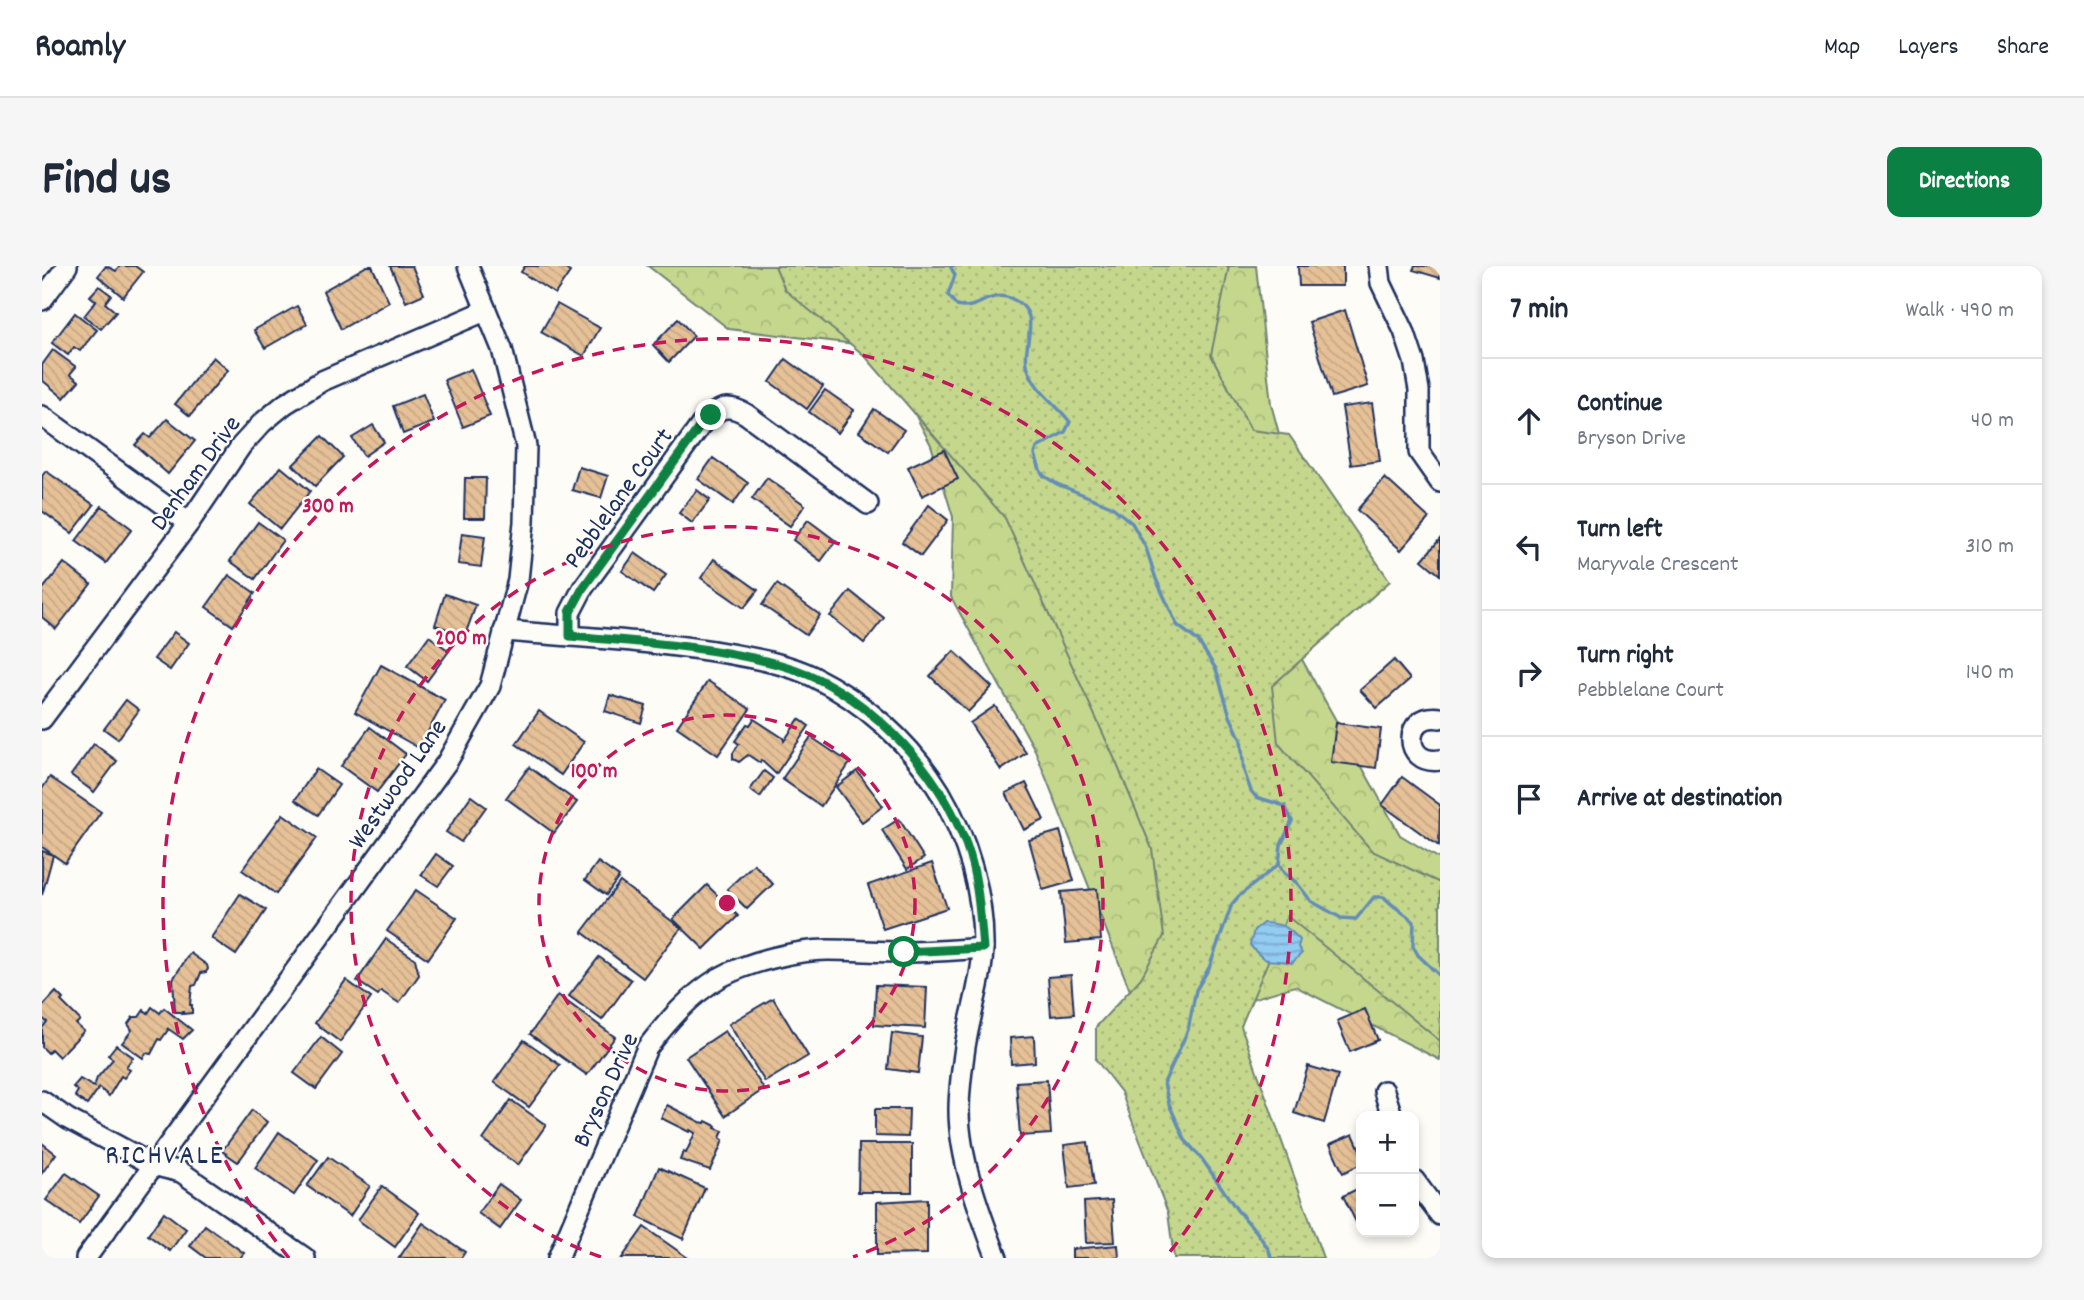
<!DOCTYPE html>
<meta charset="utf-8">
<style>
body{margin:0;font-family:Dekko,sans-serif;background:#f6f6f7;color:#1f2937}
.controls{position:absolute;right:21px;bottom:21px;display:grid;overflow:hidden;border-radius:14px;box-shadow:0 4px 10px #0003}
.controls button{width:63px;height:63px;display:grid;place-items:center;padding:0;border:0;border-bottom:2px solid #e0e1e3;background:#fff;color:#1f2937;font:35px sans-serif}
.stop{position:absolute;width:21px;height:21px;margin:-16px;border:5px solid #0b8043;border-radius:50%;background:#fff}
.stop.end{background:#0b8043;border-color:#fff;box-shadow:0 2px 7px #0008}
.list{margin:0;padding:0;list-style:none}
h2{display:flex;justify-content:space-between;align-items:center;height:91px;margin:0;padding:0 28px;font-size:30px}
h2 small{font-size:23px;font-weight:400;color:#747a83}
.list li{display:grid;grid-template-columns:46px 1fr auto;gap:21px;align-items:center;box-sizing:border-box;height:126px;padding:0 28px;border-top:2px solid #e0e1e3}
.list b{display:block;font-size:26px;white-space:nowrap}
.list p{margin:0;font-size:23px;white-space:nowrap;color:#747a83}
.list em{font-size:23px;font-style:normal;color:#747a83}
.icon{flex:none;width:38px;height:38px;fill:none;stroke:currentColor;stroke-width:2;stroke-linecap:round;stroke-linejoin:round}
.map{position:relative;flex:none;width:1398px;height:992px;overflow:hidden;border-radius:14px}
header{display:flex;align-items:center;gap:42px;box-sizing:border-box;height:98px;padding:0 35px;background:#fff;border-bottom:2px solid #e0e1e3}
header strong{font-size:33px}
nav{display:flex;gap:38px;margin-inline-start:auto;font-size:24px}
.intro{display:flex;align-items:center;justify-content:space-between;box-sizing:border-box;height:168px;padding:0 42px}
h1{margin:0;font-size:49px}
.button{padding:18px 32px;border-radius:14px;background:#0b8043;color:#fff;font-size:24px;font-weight:700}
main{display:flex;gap:42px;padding:0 42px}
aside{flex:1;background:#fff;border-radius:14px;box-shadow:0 4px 10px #0003}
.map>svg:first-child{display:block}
</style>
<header>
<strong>Roamly</strong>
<nav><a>Map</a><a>Layers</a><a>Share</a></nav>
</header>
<div class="intro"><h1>Find us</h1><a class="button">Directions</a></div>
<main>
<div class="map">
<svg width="1398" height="992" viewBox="0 0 1398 992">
<defs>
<pattern id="forest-crowns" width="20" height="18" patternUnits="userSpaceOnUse" patternTransform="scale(1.75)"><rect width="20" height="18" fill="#c5d78c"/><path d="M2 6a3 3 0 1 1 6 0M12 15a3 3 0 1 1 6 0" fill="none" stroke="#a9b97b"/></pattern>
<pattern id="park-dots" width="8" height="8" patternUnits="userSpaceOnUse" patternTransform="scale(1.75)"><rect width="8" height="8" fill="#c5d78c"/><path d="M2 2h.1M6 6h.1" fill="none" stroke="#a9b97b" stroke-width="1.8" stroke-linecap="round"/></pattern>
<pattern id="water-rules" width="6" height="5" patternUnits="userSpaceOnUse" patternTransform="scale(1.75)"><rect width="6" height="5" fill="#93ccf2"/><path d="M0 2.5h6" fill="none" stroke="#77a6c7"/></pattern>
<pattern id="building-back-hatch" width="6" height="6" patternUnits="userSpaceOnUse" patternTransform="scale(1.75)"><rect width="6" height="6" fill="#e6c197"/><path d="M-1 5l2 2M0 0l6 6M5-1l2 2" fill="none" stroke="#c5a685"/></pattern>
</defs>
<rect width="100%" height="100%" fill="#fdfcf7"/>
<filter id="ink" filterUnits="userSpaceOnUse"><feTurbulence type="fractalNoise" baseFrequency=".0143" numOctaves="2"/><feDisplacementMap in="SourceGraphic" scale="14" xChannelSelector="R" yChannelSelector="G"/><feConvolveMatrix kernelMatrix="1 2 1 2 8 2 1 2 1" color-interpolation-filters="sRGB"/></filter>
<g filter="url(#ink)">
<!-- forest -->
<path fill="url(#forest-crowns)" stroke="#708375" stroke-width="2" d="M606 0H1214L1229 138 1260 253 1253 381 1358 569 1398 593V794L1253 720 1104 765 993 484 909 331 911 251 889 179 838 81 687 63Z"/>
<!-- park -->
<path fill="url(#park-dots)" stroke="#708375" stroke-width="2" d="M733 0H1187L1169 89 1209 164 1247 169 1348 315 1230 420 1236 477 1330 585 1398 617V775L1245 650 1199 760 1281 992H1132L1126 947 1079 826 1054 794V761L1099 712 1122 670 1110 583 1074 496 963 252 823 90 743 24Z"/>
<!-- water -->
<path fill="url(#water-rules)" stroke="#638db7" stroke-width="2" d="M1221 657C1241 658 1244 659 1258 674L1256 681 1260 687 1250 697C1227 691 1227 702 1208 679L1212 664Z"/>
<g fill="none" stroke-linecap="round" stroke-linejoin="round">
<!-- stream -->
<g stroke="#638db7" stroke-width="3.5">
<path d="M908 0 913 9 906 29 915 40C933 46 948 24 968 32 1003 46 980 75 985 99 991 124 1014 137 1028 156L1023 166 995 182 993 188 998 204 1002 210 1015 218 1069 240 1090 257 1104 282 1114 313 1135 359 1156 375 1174 403 1188 450 1199 474 1202 505 1209 525 1214 531 1243 540 1250 555 1239 579 1237 598 1197 630 1190 638 1167 702 1154 724 1146 764 1122 817 1127 838 1143 874 1160 893 1195 944 1214 965 1227 984 1229 992"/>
<path d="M1237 598 1242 607 1255 617 1269 635 1299 652 1314 653 1332 631H1342C1351 641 1363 647 1372 656L1371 680 1376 689 1398 710"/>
</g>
</g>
<!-- building -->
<g fill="url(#building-back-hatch)" stroke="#1b2f5e" stroke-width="2">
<path d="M64 0 74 5 78 0H93L101 6 81 31 56 10Z"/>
<path d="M325 0H330L347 36 299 63 281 25Z"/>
<path d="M348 0H370L382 28 364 36Z"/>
<path d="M483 0H518L528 6 513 28 479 6Z"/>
<path d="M1256 0H1301V20H1257Z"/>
<path d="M1373 0H1398V12L1371 4Z"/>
<path d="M57 20 69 29 63 37 74 46 59 63 42 50 54 35 48 30Z"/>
<path d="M515 38 558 62 542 90 499 66Z"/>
<path d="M255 40 265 58 223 82 212 64Z"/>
<path d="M1303 44 1326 120 1290 131 1267 56Z"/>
<path d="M33 47 55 64 38 85 32 81 26 89 10 77Z"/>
<path d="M636 53 652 70 627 96 611 79Z"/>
<path d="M11 84 34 101 28 108 37 115 22 132 0 114V99Z"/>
<path d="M171 91 186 104 148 150 133 138Z"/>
<path d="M744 93 781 120 765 143 728 116Z"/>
<path d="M429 103 448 150 421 161 402 114Z"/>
<path d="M783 124 812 144 796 167 767 146Z"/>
<path d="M381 128 392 156 361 168 351 140Z"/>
<path d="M1330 137 1338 195 1309 199 1300 141Z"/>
<path d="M832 143 862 164 846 186 817 166Z"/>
<path d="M125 153 153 175 126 208 93 179 103 168 108 172Z"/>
<path d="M331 159 342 176 322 190 310 172Z"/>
<path d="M280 170 301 191 273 220 251 199Z"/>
<path d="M902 184 916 213 880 230 866 201Z"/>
<path d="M671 192 706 217 691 238 656 213Z"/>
<path d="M239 201 268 225 238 263 208 238Z"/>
<path d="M537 201 566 210 559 232 530 224Z"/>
<path d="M4 205 52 239 30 267 0 245V210Z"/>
<path d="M423 212H444L443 252H422Z"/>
<path d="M725 212 763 239 748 260 710 233Z"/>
<path d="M1343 212 1387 252 1359 284 1315 244Z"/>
<path d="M655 224 668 234 650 257 637 247Z"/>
<path d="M887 239 906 254 879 290 860 276Z"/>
<path d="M60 240 90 263 64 297 34 275Z"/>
<path d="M766 254 794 275 779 295 751 274Z"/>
<path d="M216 256 241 274 213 313 188 295Z"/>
<path d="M420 267 443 270 439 301 416 298Z"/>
<path d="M1398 273V309L1380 294Z"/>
<path d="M593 287 624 309 611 327 580 305Z"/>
<path d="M672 293 716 324 702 342 659 312Z"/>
<path d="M22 297 49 318 14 363 0 351V324Z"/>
<path d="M187 309 213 327 191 360 164 341Z"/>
<path d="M735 318 778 349 764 369 720 339Z"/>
<path d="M808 325 842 352 822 377 788 350Z"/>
<path d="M403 328 434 339 423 369 393 359Z"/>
<path d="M132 366 147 377 128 404 112 393Z"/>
<path d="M387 370 407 385 385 415 365 400Z"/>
<path d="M912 385 950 421 926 446 888 410Z"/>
<path d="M1352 394 1368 413 1335 442 1318 424Z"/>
<path d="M339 399 403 434 377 482 313 446Z"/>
<path d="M666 415 708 443 676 489 635 461Z"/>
<path d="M568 429 604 440 599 457 563 445Z"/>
<path d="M84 434 97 444 76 473 62 463Z"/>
<path d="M953 440 984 487 959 504 928 457Z"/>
<path d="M497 445 542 476 519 509 474 478Z"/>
<path d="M712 453 741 472 742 475 757 453 767 460 734 508 719 494 718 497 706 489 697 496 691 493V487L697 478 693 475 705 458 708 459Z"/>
<path d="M1294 457 1339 463 1334 502 1289 496Z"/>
<path d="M328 461 364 488 335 526 299 500Z"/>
<path d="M769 471 808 497 779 540 740 513Z"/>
<path d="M52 478 75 495 52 526 29 509Z"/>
<path d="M487 501 535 536 512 567 464 532Z"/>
<path d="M274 503 297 519 276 549 253 534Z"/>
<path d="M722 505 731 512 718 531 708 524Z"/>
<path d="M815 505 841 540 820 556 794 521Z"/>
<path d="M8 511 59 546 23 597 0 581V523Z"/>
<path d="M1360 511 1398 539 1397 580 1340 539Z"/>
<path d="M984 517 1002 554 982 564 964 527Z"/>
<path d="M429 530 444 541 419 576 404 566Z"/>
<path d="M241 548 275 572 234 628 200 604Z"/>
<path d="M857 553 882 592 865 603 840 564Z"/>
<path d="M1018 565 1032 615 1001 624 987 574Z"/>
<path d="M0 585 11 589 0 629Z"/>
<path d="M394 588 411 600 396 620 379 609Z"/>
<path d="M556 596 577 611 564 629 543 614Z"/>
<path d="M890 597 905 642 841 663 826 619Z"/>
<path d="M712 598 731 618 705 643 685 623Z"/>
<path d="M578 616 639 662 601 712 540 666Z"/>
<path d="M665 619 696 650 662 683 631 653Z"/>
<path d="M1055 623 1059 674 1024 677 1019 626Z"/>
<path d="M374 624 415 652 386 693 345 665Z"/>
<path d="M198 628 224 644 194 689 169 672Z"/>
<path d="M344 673 373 693 377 709 357 737 339 725 336 729 315 715Z"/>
<path d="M148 687 165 699 166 703 164 706 159 707 154 719 150 720 148 739H150V747L140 748 141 746H133L131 713Z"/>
<path d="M557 691 589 714 560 754 527 730Z"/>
<path d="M1029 709 1032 748 1009 750 1006 711Z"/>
<path d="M304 714 329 732 298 776 273 757Z"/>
<path d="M834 719 885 721 883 762 832 759Z"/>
<path d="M14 726 21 733 19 735 38 754 34 758 42 765 17 791 9 783 6 787 0 781V762L5 756 0 752V741Z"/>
<path d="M516 729 573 771 545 809 488 768Z"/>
<path d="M731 732 766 790 723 816 687 758Z"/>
<path d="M110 741 118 747 122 742 150 764 141 773 125 762 126 764 119 774 117 773 109 788 104 787 101 792 80 777 90 764 86 758 91 751H97L102 744 106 747Z"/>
<path d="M1323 743 1336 774 1308 786 1295 755Z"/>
<path d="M683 765 722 823 683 850 644 791Z"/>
<path d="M850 767 880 771 876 807 846 803Z"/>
<path d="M992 770 993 796 969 798 968 772Z"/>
<path d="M279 771 300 788 274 823 252 807Z"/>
<path d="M482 774 518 799 487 841 452 816Z"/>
<path d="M74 779 91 791 84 801 88 804 82 812 79 810 67 830 57 822 45 839 33 830 36 825 31 821 38 813 52 821 55 812 71 793 66 789Z"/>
<path d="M1266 800 1296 809 1282 857 1252 847Z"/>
<path d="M1005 814 1009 868 978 870 974 816Z"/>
<path d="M469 834 504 859 476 899 441 874Z"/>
<path d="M625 839 658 856 663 857 664 855 674 860 673 862 681 865 678 872 681 874 678 882 668 904 638 894 641 886 644 887 653 867 648 864 647 866 619 852Z"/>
<path d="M833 843H867L866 871 833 870Z"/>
<path d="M210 844 225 856 196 896 180 885Z"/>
<path d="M237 866 276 894 252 929 213 902Z"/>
<path d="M1311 868 1319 886V898L1301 907 1288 878Z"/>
<path d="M1046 876 1052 919 1027 922 1022 879Z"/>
<path d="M0 877 14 888 0 907Z"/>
<path d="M817 878H870V926H816Z"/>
<path d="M286 891 328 920 308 950 265 920Z"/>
<path d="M617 901 663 922 641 973 596 951Z"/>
<path d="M24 907 57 930 37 958 4 934Z"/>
<path d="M457 918 479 934 458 963 436 947Z"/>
<path d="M340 920 377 947 353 981 316 954Z"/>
<path d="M1319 921V961L1317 962 1301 930Z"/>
<path d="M885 933V988L835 989V936Z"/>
<path d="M1070 934 1073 976 1044 977 1042 936Z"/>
<path d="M122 946 144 963 128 985 106 969Z"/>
<path d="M381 957 423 986 419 992H357Z"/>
<path d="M163 959 202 987 198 992H164L148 980Z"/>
<path d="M602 961 646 992H580Z"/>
<path d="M1076 979 1077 992H1030V983Z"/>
</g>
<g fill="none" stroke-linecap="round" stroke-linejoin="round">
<!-- minor casing -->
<g stroke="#1b2f5e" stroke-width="24">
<g id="minor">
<path d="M1337 0 1339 17 1362 65 1372 95 1377 124V186L1398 216"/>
<path d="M0 34 25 0"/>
<path d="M0 150 147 257"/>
<path d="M462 365C538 371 614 375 689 388 716 393 745 398 770 410 822 436 868 476 898 526 925 572 942 628 941 682 940 715 928 748 923 781 920 802 917 823 917 844 917 892 938 948 955 992"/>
<path d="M528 370V347L541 322 659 159C675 143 683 136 704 148L826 238"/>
<path d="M1398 452C1361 446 1360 500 1398 494"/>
<path d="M0 453 147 257 199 180 220 157 243 138 280 115 443 45"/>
<path d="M1342 825 1350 850"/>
<path d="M0 835 26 853 111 899 139 906 263 992"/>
<path d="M1372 914 1398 949"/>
<path d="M44 992 405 496 448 420 476 314 482 256 484 180 460 83 426 0"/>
<path d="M516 992 605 782C625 756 648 729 677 712 706 696 754 684 786 684 811 684 836 686 861 686 888 686 915 684 941 682"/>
</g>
</g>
<!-- minor -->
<use href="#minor" stroke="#fdfcf7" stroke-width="19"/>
</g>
</g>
<g fill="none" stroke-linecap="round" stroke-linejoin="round" filter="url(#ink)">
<!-- route -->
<path stroke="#0b8043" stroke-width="9" d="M669 149 659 159 541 322 528 346V370C598 376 670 380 739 399 820 421 895 500 924 578 936 610 938 648 941 682L862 686"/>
</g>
<!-- distance rings -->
<g fill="none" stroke="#c2185b" stroke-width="3.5" stroke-dasharray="12 9">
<circle cx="685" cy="637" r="188"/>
<path d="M559 991A376 376 0 1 1 811 991"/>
<path d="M247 992A564 564 0 1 1 1123 992"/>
</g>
<g text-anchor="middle" stroke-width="5" stroke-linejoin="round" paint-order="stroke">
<!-- street labels -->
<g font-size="26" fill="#1b2f5e" stroke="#fdfcf7">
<text transform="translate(152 206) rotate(-54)" y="9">Denham Drive</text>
<text transform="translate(575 231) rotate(-54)" y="9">Pebblelane Court</text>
<text transform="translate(354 517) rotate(-55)" y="9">Westwood Lane</text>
<text transform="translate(562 823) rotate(-65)" y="9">Bryson Drive</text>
</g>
<!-- neighbourhood labels -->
<g font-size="28" letter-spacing="2" fill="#1b2f5e" stroke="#fdfcf7">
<text x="123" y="897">RICHVALE</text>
</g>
</g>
<circle cx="685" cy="637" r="10" fill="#c2185b" stroke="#fdfcf7" stroke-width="3.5"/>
<g font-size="21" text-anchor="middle" font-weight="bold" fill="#c2185b" stroke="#fdfcf7" stroke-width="5" stroke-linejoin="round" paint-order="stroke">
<text x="286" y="246">300 m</text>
<text x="419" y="378">200 m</text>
<text x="552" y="511">100 m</text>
</g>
</svg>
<div class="controls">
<button>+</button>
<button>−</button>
</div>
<div class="stop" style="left:862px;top:686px"></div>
<div class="stop end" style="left:669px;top:149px"></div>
</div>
<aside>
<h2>7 min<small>Walk · 490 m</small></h2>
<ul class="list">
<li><svg class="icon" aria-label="ahead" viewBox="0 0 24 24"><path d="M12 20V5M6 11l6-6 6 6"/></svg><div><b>Continue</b><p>Bryson Drive</p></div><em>40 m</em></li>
<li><svg class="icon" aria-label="left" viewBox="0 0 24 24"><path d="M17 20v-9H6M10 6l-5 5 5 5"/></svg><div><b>Turn left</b><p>Maryvale Crescent</p></div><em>310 m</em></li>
<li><svg class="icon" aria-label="right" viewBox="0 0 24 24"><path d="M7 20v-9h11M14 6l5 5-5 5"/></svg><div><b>Turn right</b><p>Pebblelane Court</p></div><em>140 m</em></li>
<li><svg class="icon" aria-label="arrive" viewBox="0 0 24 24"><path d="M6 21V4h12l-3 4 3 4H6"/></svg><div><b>Arrive at destination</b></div></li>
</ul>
</aside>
</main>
